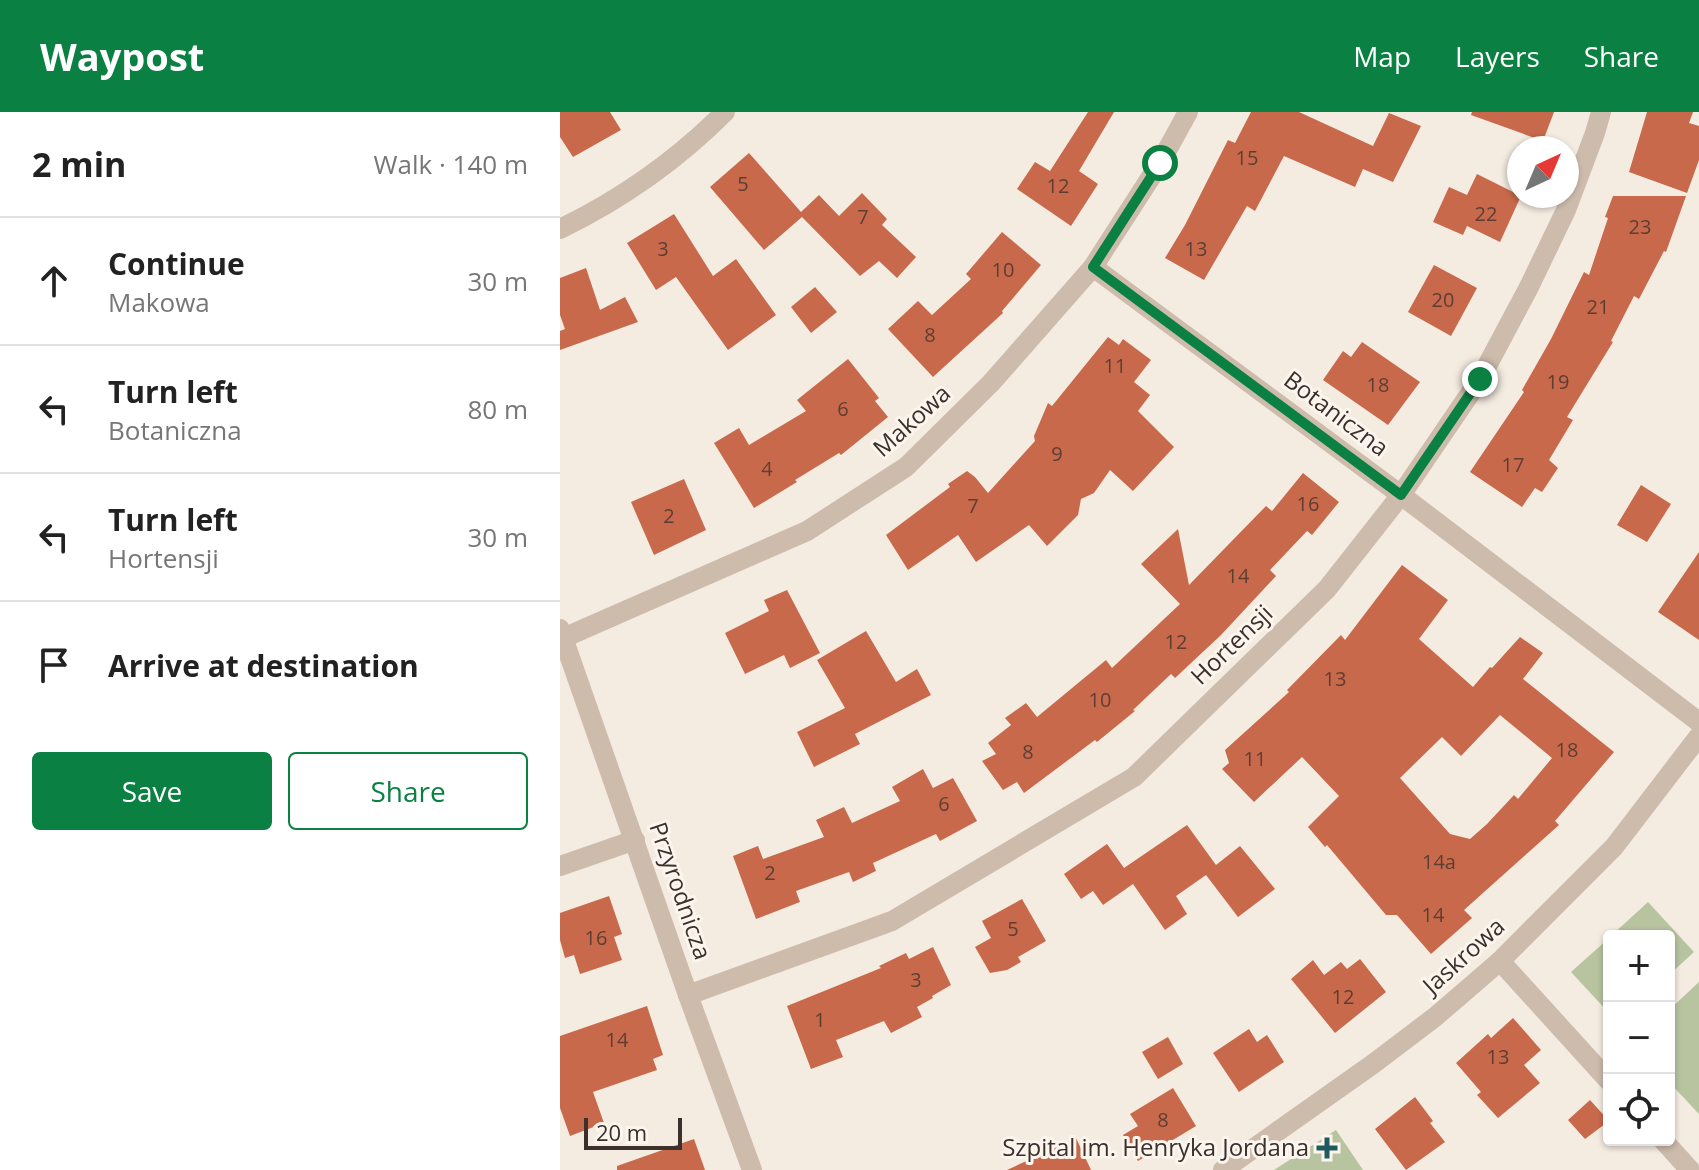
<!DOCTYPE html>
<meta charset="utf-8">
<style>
body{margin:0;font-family:"Open Sans",sans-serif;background:#f6f6f6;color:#222}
.controls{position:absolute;right:24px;bottom:24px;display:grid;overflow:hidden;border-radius:8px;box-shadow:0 2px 6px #0004}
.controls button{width:72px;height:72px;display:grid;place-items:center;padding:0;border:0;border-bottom:2px solid #e0e0e0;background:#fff;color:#222;font:40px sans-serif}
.compass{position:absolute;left:947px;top:24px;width:72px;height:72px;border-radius:50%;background:#fff;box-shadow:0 2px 6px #0004;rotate:44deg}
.scale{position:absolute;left:24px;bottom:20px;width:98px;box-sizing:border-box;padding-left:8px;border:4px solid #3b302b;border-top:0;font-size:22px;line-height:28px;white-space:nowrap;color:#3b302b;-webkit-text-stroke:6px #fbf5ee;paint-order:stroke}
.stop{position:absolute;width:24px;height:24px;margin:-18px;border:6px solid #0b8043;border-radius:50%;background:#fff}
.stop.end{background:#0b8043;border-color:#fff;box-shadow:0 2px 8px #0008}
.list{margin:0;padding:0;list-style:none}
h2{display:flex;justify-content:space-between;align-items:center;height:104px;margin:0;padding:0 32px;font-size:34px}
h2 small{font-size:26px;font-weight:400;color:#767676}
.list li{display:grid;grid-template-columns:52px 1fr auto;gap:24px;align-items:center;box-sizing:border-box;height:128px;padding:0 32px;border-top:2px solid #e0e0e0}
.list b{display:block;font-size:30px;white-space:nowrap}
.list p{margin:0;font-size:26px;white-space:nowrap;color:#767676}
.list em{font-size:26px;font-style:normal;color:#767676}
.actions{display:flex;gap:16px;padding:24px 32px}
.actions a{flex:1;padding:18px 0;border:2px solid #0b8043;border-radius:8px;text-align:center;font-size:28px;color:#0b8043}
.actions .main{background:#0b8043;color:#fff}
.icon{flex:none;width:44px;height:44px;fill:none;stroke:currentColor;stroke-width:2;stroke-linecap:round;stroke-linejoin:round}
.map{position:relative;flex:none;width:1139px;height:1058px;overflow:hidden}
header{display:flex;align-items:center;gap:48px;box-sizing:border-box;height:112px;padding:0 40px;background:#0b8043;color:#fff}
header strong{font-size:38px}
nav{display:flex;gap:44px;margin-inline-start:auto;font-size:28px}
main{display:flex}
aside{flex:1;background:#fff}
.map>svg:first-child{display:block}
</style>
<header>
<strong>Waypost</strong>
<nav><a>Map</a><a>Layers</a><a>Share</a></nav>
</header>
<main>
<aside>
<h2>2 min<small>Walk · 140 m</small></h2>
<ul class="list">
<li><svg class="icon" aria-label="ahead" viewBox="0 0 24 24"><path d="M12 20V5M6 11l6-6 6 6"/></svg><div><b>Continue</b><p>Makowa</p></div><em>30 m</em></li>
<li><svg class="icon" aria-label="left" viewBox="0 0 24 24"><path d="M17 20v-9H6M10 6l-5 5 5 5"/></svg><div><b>Turn left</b><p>Botaniczna</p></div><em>80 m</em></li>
<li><svg class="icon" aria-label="left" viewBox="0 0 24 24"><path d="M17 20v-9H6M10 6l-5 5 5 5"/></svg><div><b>Turn left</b><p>Hortensji</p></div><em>30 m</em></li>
<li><svg class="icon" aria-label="arrive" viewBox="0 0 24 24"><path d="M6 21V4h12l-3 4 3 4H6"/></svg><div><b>Arrive at destination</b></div></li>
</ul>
<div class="actions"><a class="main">Save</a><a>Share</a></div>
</aside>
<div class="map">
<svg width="1139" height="1058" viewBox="0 0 1139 1058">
<rect width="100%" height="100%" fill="#f4ebe1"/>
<!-- green -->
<g fill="#b8c4a0">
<path d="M1088 790 1134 840 1109 863V824H1051Z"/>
<path d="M1049 826V901L1011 860Z"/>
<path d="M1139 870V1002L1109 970V898Z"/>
<path d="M776 1018 803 1058H714Z"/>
</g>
<!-- building -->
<g fill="#c8694b" fill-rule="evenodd">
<path d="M0 0H50L61 18 13 45 0 25Z"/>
<path d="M528 0H554L519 59 538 72 511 114 457 77 475 50 490 59Z"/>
<path d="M691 0H739L813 34 829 1 861 14 833 70 803 57 795 75 724 44 695 99 687 94 644 168 605 146 625 113 668 28 675 31Z"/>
<path d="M912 0H994L983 29 911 3Z"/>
<path d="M1087 0H1133L1129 11 1139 14V48L1127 81 1069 60Z"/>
<path d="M189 41 241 100 259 83 279 104 302 81 327 107 322 113 356 145 337 166 319 149 300 164 242 105 204 138 150 75Z"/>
<path d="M917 62 961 84 940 130 907 114 903 123 873 110 889 75 907 83Z"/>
<path d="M1053 84H1126L1106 140 1104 139 1079 187 1074 184 1051 229 1053 230 1007 305 1013 308 989 348 998 356 982 380 975 376 962 395 910 360 964 280 962 278 991 227 1024 160 1029 163 1048 106 1045 105Z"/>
<path d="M114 102 153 164 176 147 216 203 168 238 116 165 96 178 67 131Z"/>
<path d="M442 120 481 153 442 199 443 201 373 265 328 217 358 189 372 203 411 167 406 162Z"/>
<path d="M874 153 917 176 891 224 848 200Z"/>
<path d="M26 156 40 198 65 185 78 210 0 238V219L5 217 0 203V166Z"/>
<path d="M255 175 277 200 251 221 231 195Z"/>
<path d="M548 225 559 233 563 227 591 248 574 270 590 283 578 299 614 335 573 379 550 358 534 381 521 387 518 403 487 434 469 413 416 450 398 423 348 458 326 423 390 375 388 372 407 359 415 365 428 381 475 329 474 324 488 291 492 294Z"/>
<path d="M802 230 860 270 828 313 763 268 783 239 791 245Z"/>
<path d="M288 247 319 286 315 289 328 305 281 343 279 341 235 368 237 370 194 396 154 331 179 316 189 333 246 299 237 288Z"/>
<path d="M743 361 779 390 752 423 747 419 710 458 716 464 661 523 615 566 611 562 573 598 575 599 537 630 535 628 464 681 457 670 443 678 422 649 436 642 428 631 451 613 445 606 466 591 477 605 546 548 552 556 620 492 581 452 618 417 629 473 706 394 712 399Z"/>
<path d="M124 367 146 418 94 443 71 390Z"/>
<path d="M1081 373 1111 392 1087 430 1057 413Z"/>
<path d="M1139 440V528L1098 500Z"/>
<path d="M842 453 888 488 859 527 913 575 930 555 932 556 960 525 983 541 963 567 1054 640 995 709 999 713 904 798 912 806 871 842 837 803H826L767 733 765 735 748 715 779 684 742 645 694 690 662 657 669 651 665 638 729 580 727 578 781 523 785 528ZM940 603 992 646 958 687 954 683 927 712 910 727 890 722 840 666 882 625 901 644Z"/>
<path d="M227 478 260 541 230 556 224 543 185 562 165 521 209 499 204 488Z"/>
<path d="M306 519 336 570 357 557 371 583 295 622 300 632 254 655 237 620 285 596 257 548Z"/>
<path d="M363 657 373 676 393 666 417 709 380 729 376 722 313 751 316 759 293 770 289 760 236 779 240 790 196 807 173 744 198 734 203 747 264 725 256 708 284 695 292 711 340 689 332 675Z"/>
<path d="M627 713 656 753 680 734 715 777 678 805 646 763 616 784 627 802 605 818 573 772 543 793 533 779 521 787 504 762 547 732 564 756Z"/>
<path d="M49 784 62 822 54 825 62 848 20 862 14 843 5 846 0 828V801Z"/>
<path d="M462 787 486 829 458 845 461 850 447 858 430 861 415 835 431 826 422 809Z"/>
<path d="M373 835 391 873 372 884 373 886 357 895 362 905 331 921 324 909 276 928 283 945 251 957 227 894 321 856 319 854 346 841 349 847Z"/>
<path d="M800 847 826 880 775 921 731 867 753 848 764 863 781 850 787 857Z"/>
<path d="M87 894 103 943 93 947 97 958 33 980 44 1011 10 1024 0 996V924Z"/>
<path d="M953 906 981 938 964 953 980 971 938 1006 917 983 921 980 896 951 928 922 931 926Z"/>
<path d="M689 917 697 930 707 923 724 950 679 980 653 941Z"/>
<path d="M608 925 623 952 598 967 582 940Z"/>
<path d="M613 976 636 1014 578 1049 563 1023 578 1014 570 1002Z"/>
<path d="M855 985 873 1009 870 1011 885 1030 846 1058 815 1017Z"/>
<path d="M1030 988 1049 1009 1025 1027 1008 1008Z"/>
<path d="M516 1026 531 1058H447Z"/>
<path d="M134 1027 145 1058H57V1054Z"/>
</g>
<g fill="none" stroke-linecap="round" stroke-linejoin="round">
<!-- minor -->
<g stroke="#cdbbac" stroke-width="20">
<path d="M0 117C62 87 117 48 165 0"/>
<path d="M533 155 841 383 1139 610"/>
<path d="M0 517 128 883 192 1058"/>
<path d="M3 526 247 419 346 355 431 271 533 155 600 51 628 0"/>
<path d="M0 754 75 728"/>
<path d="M940 849 1049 969"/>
<path d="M128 883 332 809 574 665 767 477 841 383 920 267 969 175 1006 98 1035 21 1041 0"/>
<path d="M1103 1028 1130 1058"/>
<path d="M663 1058 813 952 875 905 940 849 1054 735 1139 624"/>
</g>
</g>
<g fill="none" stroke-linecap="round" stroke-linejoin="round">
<!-- route -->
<path stroke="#0b8043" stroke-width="10" d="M600 51 533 155 841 383 920 267"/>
</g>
<!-- markers -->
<path fill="#1f5a5e" stroke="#fbf5ee" stroke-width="3" d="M763 1024h8v8h8v8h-8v8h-8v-8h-8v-8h8z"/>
<g text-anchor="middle" stroke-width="6" stroke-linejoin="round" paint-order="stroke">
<!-- number labels -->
<g font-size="20" fill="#5e3e33">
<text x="687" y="53">15</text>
<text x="183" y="79">5</text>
<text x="498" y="81">12</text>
<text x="926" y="109">22</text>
<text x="303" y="112">7</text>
<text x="1080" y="122">23</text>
<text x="103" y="144">3</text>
<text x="636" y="144">13</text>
<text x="443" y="165">10</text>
<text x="883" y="195">20</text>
<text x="1038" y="202">21</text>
<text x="370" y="230">8</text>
<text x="555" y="261">11</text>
<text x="998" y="277">19</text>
<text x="818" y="280">18</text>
<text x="283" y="304">6</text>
<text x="497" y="349">9</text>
<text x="953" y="360">17</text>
<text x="207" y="364">4</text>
<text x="748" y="399">16</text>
<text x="413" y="401">7</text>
<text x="109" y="411">2</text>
<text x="678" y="471">14</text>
<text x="616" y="537">12</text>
<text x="775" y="574">13</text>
<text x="540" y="595">10</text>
<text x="1007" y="645">18</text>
<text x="468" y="647">8</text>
<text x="695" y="654">11</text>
<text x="384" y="699">6</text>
<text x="879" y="757">14a</text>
<text x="210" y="768">2</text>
<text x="873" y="810">14</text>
<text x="453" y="824">5</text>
<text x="36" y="833">16</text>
<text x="356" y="875">3</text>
<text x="783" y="892">12</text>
<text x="260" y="915">1</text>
<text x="57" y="935">14</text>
<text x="938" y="952">13</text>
<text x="603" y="1015">8</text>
</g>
<!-- street labels -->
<g font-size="24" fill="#3b302b" stroke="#fbf5ee">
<text transform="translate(776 302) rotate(37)" y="8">Botaniczna</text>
<text transform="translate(352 309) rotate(-42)" y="8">Makowa</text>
<text transform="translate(672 533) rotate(-44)" y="8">Hortensji</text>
<text transform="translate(120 779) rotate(71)" y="8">Przyrodnicza</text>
<text transform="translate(904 844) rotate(-42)" y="8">Jaskrowa</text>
</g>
<!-- poi labels -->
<g font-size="24" fill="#3b302b" stroke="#fbf5ee" text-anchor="end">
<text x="749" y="1044">Szpital im. Henryka Jordana</text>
</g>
</g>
</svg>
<div class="controls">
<button>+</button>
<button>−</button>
<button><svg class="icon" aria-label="locate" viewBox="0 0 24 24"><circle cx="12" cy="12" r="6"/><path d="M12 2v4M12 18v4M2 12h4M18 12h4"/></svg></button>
</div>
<svg class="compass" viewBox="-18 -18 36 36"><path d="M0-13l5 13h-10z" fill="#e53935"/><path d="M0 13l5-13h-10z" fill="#767676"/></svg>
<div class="scale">20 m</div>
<div class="stop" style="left:600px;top:51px"></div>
<div class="stop end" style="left:920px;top:267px"></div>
</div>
</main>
